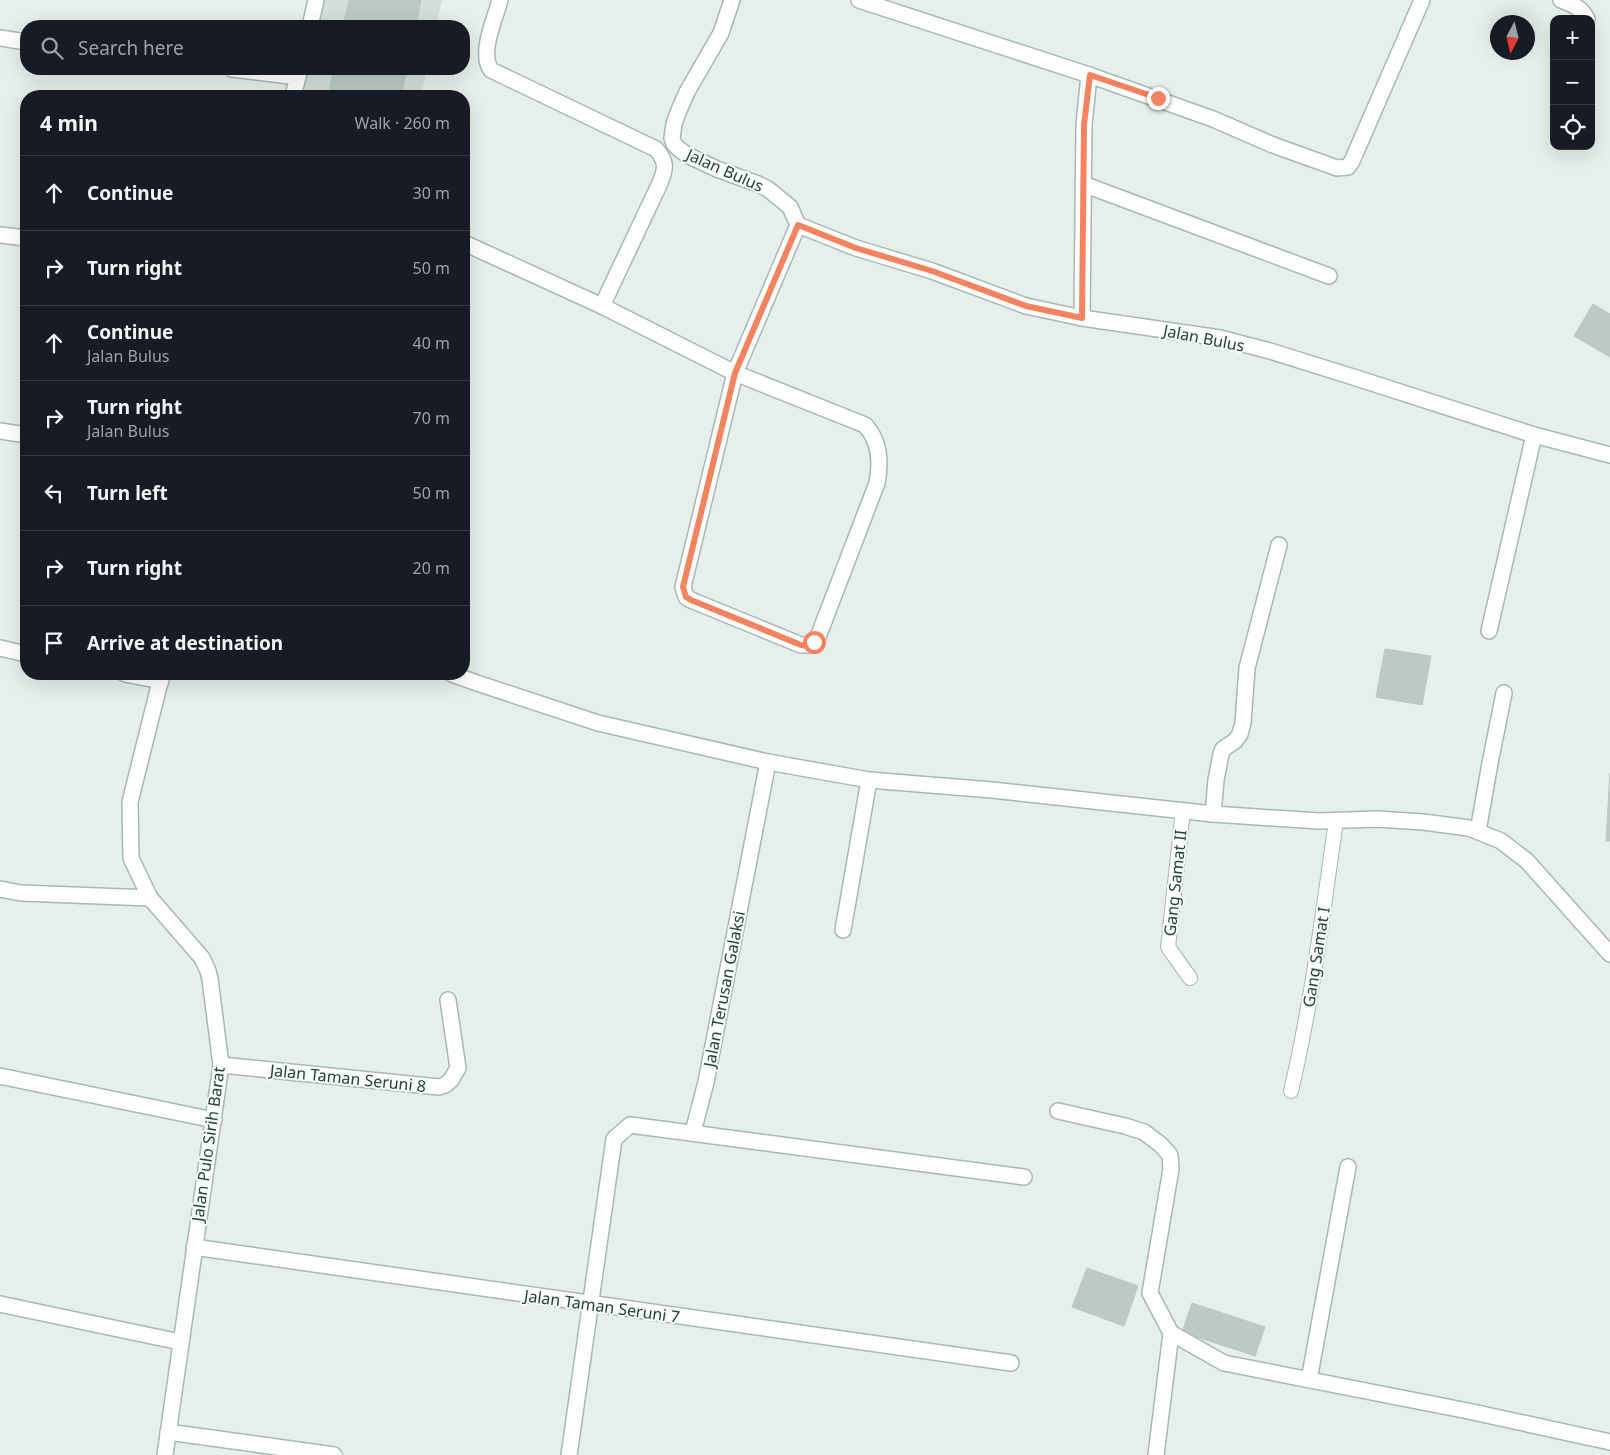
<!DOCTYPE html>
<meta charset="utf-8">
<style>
body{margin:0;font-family:"Noto Sans",sans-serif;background:#20242c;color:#f1f3f6}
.controls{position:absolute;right:15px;top:15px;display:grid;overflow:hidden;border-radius:10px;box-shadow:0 5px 20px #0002}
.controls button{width:45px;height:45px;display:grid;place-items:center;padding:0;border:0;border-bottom:1px solid #363941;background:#171b24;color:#f1f3f6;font:25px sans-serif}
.compass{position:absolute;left:1490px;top:15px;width:45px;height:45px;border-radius:50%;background:#171b24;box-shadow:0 5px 20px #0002;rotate:187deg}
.stop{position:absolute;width:15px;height:15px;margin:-11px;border:4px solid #f4845f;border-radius:50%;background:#fff}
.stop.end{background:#f4845f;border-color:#fff;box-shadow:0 1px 5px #0008}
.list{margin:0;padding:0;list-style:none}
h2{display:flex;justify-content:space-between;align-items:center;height:65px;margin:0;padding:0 20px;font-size:21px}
h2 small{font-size:16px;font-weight:400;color:#9ea1a6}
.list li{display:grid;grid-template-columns:32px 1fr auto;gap:15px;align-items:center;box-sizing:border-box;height:75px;padding:0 20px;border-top:1px solid #363941}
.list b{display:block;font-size:19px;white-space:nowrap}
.list p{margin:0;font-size:16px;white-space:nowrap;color:#9ea1a6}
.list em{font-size:16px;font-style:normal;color:#9ea1a6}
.icon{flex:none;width:28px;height:28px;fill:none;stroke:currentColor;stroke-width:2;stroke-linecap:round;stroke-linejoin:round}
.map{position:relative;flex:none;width:1610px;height:1455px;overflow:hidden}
.search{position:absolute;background:#171b24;box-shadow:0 5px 20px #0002;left:20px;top:20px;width:450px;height:55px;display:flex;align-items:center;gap:12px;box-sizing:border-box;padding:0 18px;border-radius:20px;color:#9ea1a6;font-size:19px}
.panel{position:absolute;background:#171b24;box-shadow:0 5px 20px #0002;left:20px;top:90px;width:450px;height:590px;border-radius:20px}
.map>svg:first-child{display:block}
</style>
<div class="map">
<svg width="1610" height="1455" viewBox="0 0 1610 1455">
<rect width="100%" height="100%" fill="#e6efeb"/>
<!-- built -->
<g fill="#d4dfda">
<path d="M320 0H442L436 26H314Z"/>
<path d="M304 69H427L421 96H297Z"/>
</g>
<!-- building -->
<g fill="#bbcac4" stroke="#b8c9c2">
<path d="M349 0H421L416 26H343Z"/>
<path d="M334 69H407L401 96H328Z"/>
<path d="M1593 304 1610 314V357L1574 336Z"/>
<path d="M1385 649 1431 656 1422 705 1376 697Z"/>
<path d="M1610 773V841H1606Z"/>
<path d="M1087 1268 1138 1286 1124 1326 1072 1307Z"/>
<path d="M1192 1303 1265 1327 1255 1356 1182 1332Z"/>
</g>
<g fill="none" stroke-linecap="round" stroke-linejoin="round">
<!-- lane casing -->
<g stroke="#a8b8b2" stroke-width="16">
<g id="lane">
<path d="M1183 811 1168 947 1190 978"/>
<path d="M1291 1091C1312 1002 1323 911 1336 821"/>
</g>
</g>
<!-- street casing -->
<g stroke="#a8b8b2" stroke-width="18">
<g id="street">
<path d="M500 0C495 19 479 53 491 70L656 149C667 162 666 168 660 183L602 306"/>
<path d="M732 0 721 33 687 92 679 110 674 124 672 138 674 144 679 149 687 155 717 169 758 184 768 189 790 207 798 225 856 248 932 271 1026 306 1082 318 1220 338 1270 351 1350 376 1534 435 1610 455"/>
<path d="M859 0 1089 75 1084 125 1082 318"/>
<path d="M1561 0C1572 4 1582 8 1587 19"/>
<path d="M310 26 316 0"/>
<path d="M0 38 26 42"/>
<path d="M232 69 298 77"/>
<path d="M1089 75 1213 119 1273 145 1337 168 1348 167 1352 161 1422 0"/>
<path d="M293 96 300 69"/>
<path d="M1083 184 1329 276"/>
<path d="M0 235 26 238"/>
<path d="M464 243 602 306 735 373 865 425C880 441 881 462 877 483L818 637 808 645H801L691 600 686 597 683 587 735 373 798 225"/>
<path d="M0 431 26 435"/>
<path d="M1489 631 1534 435"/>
<path d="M0 648 26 654"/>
<path d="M125 674 161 681"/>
<path d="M162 674 130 802 131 858 150 898 202 958 208 971 210 979 221 1065 165 1455"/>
<path d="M452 674 477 683 598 723 768 762 869 780 992 790 1213 814 1319 821 1377 819 1423 822 1469 828 1501 841 1527 861 1610 954"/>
<path d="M1213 814 1216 780 1221 754 1223 749 1235 741 1240 734 1243 723 1247 668 1279 545"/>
<path d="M1478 831 1490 763 1504 693"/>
<path d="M0 889 21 893 150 898"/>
<path d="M843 930 869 780"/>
<path d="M221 1065 439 1087 445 1085 451 1080 458 1068 448 1000"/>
<path d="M0 1076 214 1120"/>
<path d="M1058 1111 1125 1126 1144 1132 1161 1145 1170 1155 1171 1169 1150 1293 1171 1333 1224 1363 1468 1411 1610 1442"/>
<path d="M693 1132 706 1082 768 762"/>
<path d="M194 1247 1011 1363"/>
<path d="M0 1304 180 1342"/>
<path d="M1309 1380 1348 1167"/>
<path d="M168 1432 334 1455"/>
<path d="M569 1455 614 1139 630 1125 1024 1177"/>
<path d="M1156 1455 1171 1333"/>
</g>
</g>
<!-- lane -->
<use href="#lane" stroke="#fff" stroke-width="14"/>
<!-- street -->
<use href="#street" stroke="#fff" stroke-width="15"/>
</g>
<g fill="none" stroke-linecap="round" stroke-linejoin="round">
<!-- route -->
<path stroke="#f4845f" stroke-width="6" d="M814 642 808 646 801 645 691 600 686 597 683 587 735 373 798 225 856 248 932 271 1026 306 1082 318 1084 125 1090 75 1158 98"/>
</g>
<g text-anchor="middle" stroke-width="4" stroke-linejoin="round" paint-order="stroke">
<!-- street labels -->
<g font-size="16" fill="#24423a" stroke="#f7fbf9">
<text transform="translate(725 170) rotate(24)" y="6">Jalan Bulus</text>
<text transform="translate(1204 338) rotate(11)" y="6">Jalan Bulus</text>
<text transform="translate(1175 883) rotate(-84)" y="6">Gang Samat II</text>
<text transform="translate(1316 957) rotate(-81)" y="6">Gang Samat I</text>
<text transform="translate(724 989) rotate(-79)" y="6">Jalan Terusan Galaksi</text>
<text transform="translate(348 1078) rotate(6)" y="6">Jalan Taman Seruni 8</text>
<text transform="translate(208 1144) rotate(-82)" y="6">Jalan Pulo Sirih Barat</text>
<text transform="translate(602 1306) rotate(8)" y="6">Jalan Taman Seruni 7</text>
</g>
</g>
</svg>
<div class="controls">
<button>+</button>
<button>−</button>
<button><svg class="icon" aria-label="locate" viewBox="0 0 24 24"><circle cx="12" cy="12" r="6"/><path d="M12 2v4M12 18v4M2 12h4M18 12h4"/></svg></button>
</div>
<svg class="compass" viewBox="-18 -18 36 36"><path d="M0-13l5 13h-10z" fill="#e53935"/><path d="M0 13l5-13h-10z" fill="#9ea1a6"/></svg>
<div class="stop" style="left:814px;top:642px"></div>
<div class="stop end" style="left:1158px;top:98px"></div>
<div class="search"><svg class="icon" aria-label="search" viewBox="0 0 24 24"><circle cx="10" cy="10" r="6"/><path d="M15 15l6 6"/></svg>Search here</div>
<section class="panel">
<h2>4 min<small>Walk · 260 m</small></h2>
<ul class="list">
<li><svg class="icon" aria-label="ahead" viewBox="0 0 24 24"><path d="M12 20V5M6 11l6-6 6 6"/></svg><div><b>Continue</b></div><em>30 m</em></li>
<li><svg class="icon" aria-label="right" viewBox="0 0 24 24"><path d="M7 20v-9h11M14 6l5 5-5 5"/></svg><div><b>Turn right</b></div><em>50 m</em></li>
<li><svg class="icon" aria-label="ahead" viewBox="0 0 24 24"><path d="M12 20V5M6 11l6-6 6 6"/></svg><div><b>Continue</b><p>Jalan Bulus</p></div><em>40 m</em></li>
<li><svg class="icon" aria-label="right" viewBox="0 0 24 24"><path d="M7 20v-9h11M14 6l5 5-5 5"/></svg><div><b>Turn right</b><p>Jalan Bulus</p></div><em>70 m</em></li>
<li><svg class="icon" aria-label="left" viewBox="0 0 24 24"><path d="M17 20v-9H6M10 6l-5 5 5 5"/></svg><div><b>Turn left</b></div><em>50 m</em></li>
<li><svg class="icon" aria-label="right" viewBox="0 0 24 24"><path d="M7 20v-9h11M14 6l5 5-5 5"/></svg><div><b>Turn right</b></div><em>20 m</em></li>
<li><svg class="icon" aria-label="arrive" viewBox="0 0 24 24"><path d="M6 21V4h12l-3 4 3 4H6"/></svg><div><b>Arrive at destination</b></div></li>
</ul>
</section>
</div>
